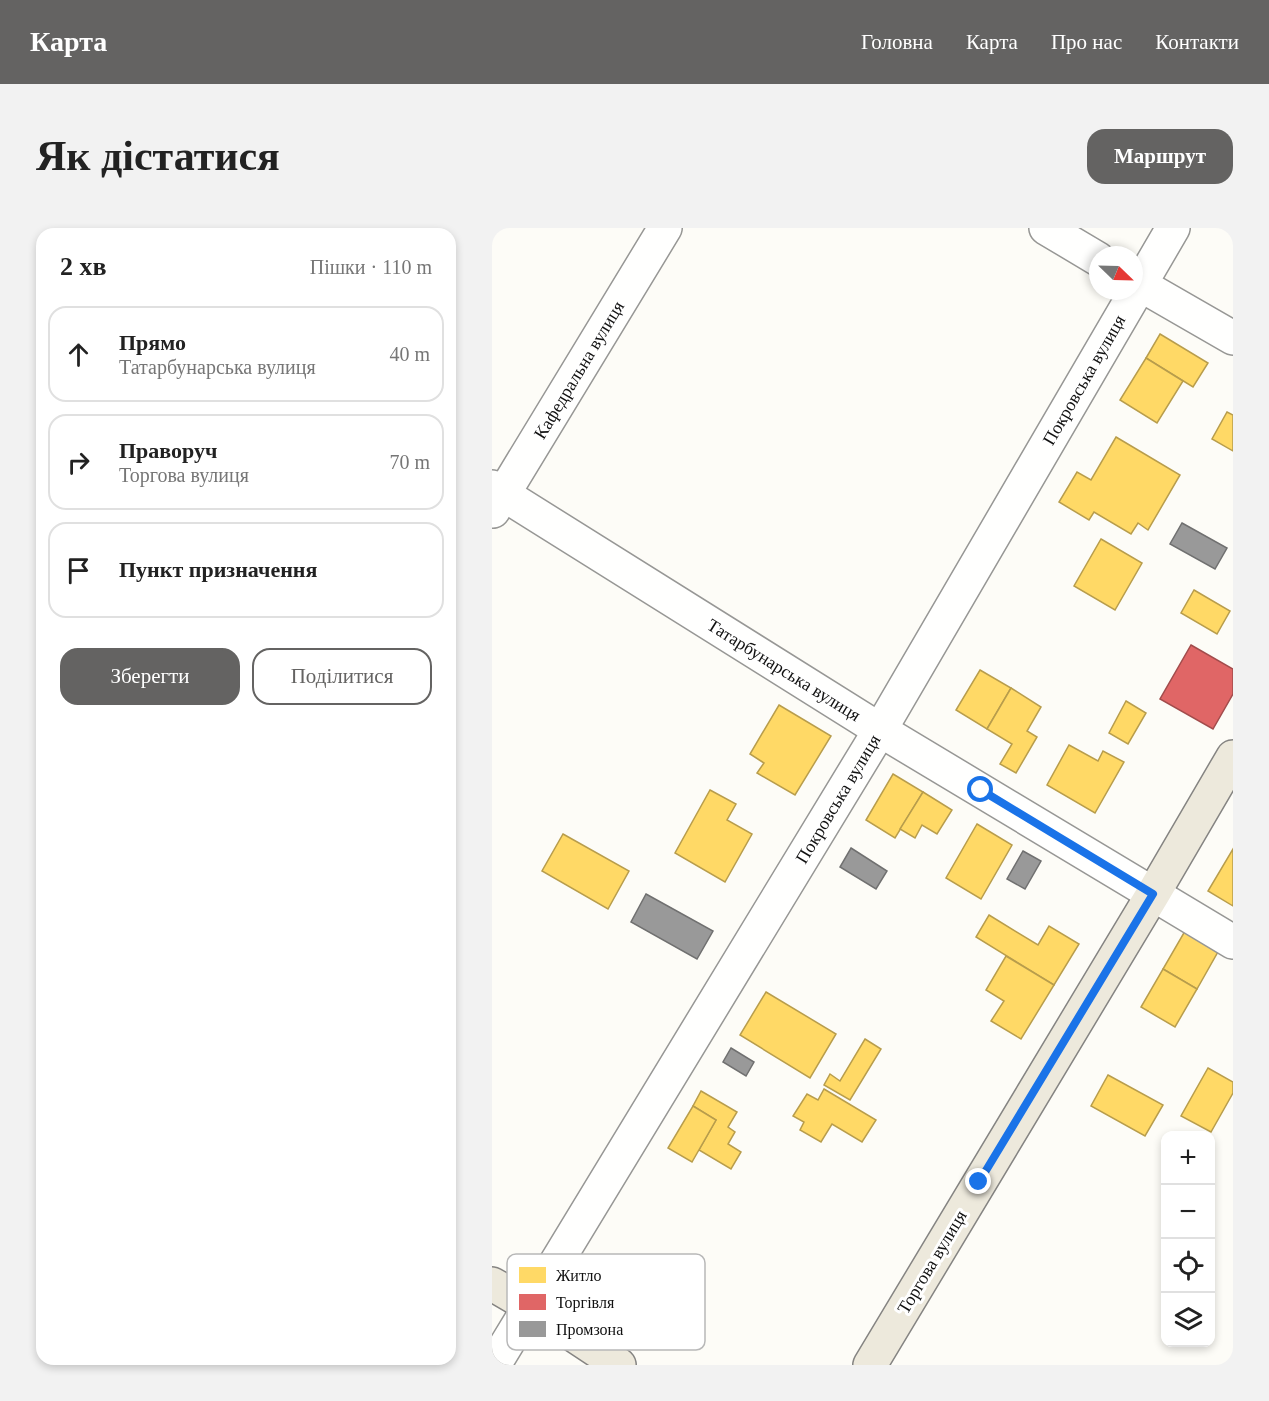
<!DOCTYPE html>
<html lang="uk">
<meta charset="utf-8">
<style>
body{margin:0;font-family:Georgia,serif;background:#f2f2f2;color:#222}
.controls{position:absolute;right:18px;bottom:18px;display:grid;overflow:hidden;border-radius:12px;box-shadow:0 3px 9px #0003}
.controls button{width:54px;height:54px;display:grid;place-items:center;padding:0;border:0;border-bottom:2px solid #e0e0e0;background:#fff;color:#222;font:30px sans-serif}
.compass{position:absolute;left:597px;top:18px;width:54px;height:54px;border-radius:50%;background:#fff;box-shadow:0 3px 9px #0003;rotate:113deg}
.stop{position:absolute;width:18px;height:18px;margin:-14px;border:4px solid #1a73e8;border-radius:50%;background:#fff}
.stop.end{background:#1a73e8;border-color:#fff;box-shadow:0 2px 6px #0008}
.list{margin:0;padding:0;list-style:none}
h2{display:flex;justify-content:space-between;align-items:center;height:78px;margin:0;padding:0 24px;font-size:26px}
h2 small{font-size:20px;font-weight:400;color:#767676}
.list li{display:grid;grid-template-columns:39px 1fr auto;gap:18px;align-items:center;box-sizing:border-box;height:96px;margin:0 12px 12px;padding:0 12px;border:2px solid #e0e0e0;border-radius:18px}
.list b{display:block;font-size:22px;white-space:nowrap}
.list p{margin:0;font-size:20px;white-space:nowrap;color:#767676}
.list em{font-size:20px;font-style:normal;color:#767676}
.actions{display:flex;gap:12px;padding:18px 24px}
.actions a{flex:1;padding:14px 0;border:2px solid #646362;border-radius:18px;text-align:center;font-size:21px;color:#646362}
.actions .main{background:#646362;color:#fff}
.icon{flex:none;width:33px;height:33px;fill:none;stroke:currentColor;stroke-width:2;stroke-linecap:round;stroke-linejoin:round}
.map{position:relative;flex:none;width:741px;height:1137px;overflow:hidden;border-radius:18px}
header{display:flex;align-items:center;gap:36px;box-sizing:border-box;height:84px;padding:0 30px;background:#646362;color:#fff}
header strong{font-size:28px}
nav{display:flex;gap:33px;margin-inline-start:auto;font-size:21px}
.intro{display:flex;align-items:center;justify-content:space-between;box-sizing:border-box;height:144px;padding:0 36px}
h1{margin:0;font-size:42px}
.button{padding:15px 27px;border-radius:18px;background:#646362;color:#fff;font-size:21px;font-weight:700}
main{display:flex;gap:36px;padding:0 36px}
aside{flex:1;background:#fff;border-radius:18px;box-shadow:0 3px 9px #0003}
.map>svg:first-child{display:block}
</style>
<header>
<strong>Карта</strong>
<nav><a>Головна</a><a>Карта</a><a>Про нас</a><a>Контакти</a></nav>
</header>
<div class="intro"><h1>Як дістатися</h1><a class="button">Маршрут</a></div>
<main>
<aside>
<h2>2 хв<small>Пішки · 110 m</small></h2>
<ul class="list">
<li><svg class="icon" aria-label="ahead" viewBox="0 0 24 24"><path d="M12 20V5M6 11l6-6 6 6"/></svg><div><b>Прямо</b><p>Татарбунарська вулиця</p></div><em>40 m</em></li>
<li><svg class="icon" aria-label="right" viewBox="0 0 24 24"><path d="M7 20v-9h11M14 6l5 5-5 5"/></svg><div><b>Праворуч</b><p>Торгова вулиця</p></div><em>70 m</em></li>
<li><svg class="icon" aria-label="arrive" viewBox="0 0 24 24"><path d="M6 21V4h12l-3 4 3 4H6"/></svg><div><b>Пункт призначення</b></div></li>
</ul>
<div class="actions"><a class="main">Зберегти</a><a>Поділитися</a></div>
</aside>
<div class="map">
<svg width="741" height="1137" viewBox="0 0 741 1137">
<rect width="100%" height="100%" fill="#fdfcf7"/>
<!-- homes -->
<g fill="#ffd966" stroke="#b89d4c" stroke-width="1.5">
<path d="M668 106 716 135 701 159 654 130Z"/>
<path d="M654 130 691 153 665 195 628 172Z"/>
<path d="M735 184 741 187V223L720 211Z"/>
<path d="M624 209 688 247 656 302 646 295 639 306 602 284 597 292 567 274 585 244 599 252Z"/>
<path d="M609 311 650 335 623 382 582 358Z"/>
<path d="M702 362 738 383 725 406 689 385Z"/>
<path d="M488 442 519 460 495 501 464 482Z"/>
<path d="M519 460 549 479 535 503 545 509 524 545 508 536 520 516 495 501Z"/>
<path d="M634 473 654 485 636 516 617 505Z"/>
<path d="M287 477 339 508 303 567 265 545 272 535 258 526Z"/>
<path d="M577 517 606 533 611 523 632 534 603 585 555 557Z"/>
<path d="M401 546 431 564 403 610 374 592Z"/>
<path d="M218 562 244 576 235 592 260 606 233 654 183 625Z"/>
<path d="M431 564 460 582 445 606 430 597 423 610 408 601Z"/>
<path d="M485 596 520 617 489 671 454 650Z"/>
<path d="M71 606 137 643 116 681 50 643Z"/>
<path d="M741 621V678L716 663Z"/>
<path d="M497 687 546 717 557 698 587 716 562 757 484 709Z"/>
<path d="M693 703 727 722 705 761 671 741Z"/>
<path d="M514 728 562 757 529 811 499 793 512 773 494 762Z"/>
<path d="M671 741 705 761 683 799 649 779Z"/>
<path d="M274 764 344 806 318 850 248 807Z"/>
<path d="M373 811 389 821 358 872 332 857 338 846 348 853Z"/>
<path d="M716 840 741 854V865L719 904 689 888Z"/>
<path d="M616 847 671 877 653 908 599 878Z"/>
<path d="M332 861 384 892 370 914 340 896 329 914 308 902 312 894 301 888 315 866 326 872Z"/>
<path d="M209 863 245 884 236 899 243 904 236 916 249 924 239 941 207 922 224 892 201 878Z"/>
<path d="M201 878 224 892 200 934 176 920Z"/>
</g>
<!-- shops -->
<path fill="#e06666" stroke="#a24c4c" stroke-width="1.5" d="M699 417 741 441V466L721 501 668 471Z"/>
<!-- industry -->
<g fill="#999" stroke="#707070" stroke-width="1.5">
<path d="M690 295 735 320 723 341 678 316Z"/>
<path d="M359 620 395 643 384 661 348 639Z"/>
<path d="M531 623 549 633 533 661 515 651Z"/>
<path d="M154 666 221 703 205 731 139 694Z"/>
<path d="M239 820 262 834 254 848 231 834Z"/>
</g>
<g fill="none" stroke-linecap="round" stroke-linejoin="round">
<!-- minor casing -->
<g stroke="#979795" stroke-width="36">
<g id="minor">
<path d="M554 0 606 31"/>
<path d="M642 53 741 110"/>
<path d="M0 259 388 502 741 714"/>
<path d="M1 283 173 0"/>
<path d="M2 1137 388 502 681 0"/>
</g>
</g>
<!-- major casing -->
<g stroke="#858482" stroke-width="36">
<g id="major">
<path d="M0 1056 38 1078 127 1137"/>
<path d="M378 1137 661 666 741 529"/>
</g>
</g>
<!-- minor -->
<use href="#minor" stroke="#fffffe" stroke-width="33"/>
<!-- major -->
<use href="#major" stroke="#ede9dc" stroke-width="33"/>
</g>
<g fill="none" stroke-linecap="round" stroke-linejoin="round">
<!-- route -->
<path stroke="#1a73e8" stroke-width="8" d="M487 954 661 666 489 562"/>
</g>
<g text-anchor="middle" stroke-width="6" stroke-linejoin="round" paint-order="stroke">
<!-- street labels -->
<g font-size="18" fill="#111" stroke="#fff">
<text transform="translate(87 142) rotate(-59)" y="6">Кафедральна вулиця</text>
<text transform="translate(592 152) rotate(-60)" y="6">Покровська вулиця</text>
<text transform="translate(292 442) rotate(32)" y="6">Татарбунарська вулиця</text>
<text transform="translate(346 571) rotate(-59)" y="6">Покровська вулиця</text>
<text transform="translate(440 1034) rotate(-59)" y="6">Торгова вулиця</text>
</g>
</g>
<!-- legend -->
<rect x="15" y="1026" width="198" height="96" rx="9" fill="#fff" stroke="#b8b8b8" stroke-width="1.5"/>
<rect x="27" y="1039" width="27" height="16" fill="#ffd966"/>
<rect x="27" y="1066" width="27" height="16" fill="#e06666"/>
<rect x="27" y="1093" width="27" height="16" fill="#999"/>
<g font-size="16" fill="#111">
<text x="64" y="1053">Житло</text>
<text x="64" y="1080">Торгівля</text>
<text x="64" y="1107">Промзона</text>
</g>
</svg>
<div class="controls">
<button>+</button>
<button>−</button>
<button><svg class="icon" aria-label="locate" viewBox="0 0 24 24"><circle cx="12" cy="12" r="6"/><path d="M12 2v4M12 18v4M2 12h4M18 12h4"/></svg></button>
<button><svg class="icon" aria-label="layers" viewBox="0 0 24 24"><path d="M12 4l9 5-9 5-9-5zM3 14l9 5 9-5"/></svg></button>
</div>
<svg class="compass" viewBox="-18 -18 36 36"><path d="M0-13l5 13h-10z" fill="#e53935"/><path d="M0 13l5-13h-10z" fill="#767676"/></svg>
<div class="stop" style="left:489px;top:562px"></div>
<div class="stop end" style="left:487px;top:954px"></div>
</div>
</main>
